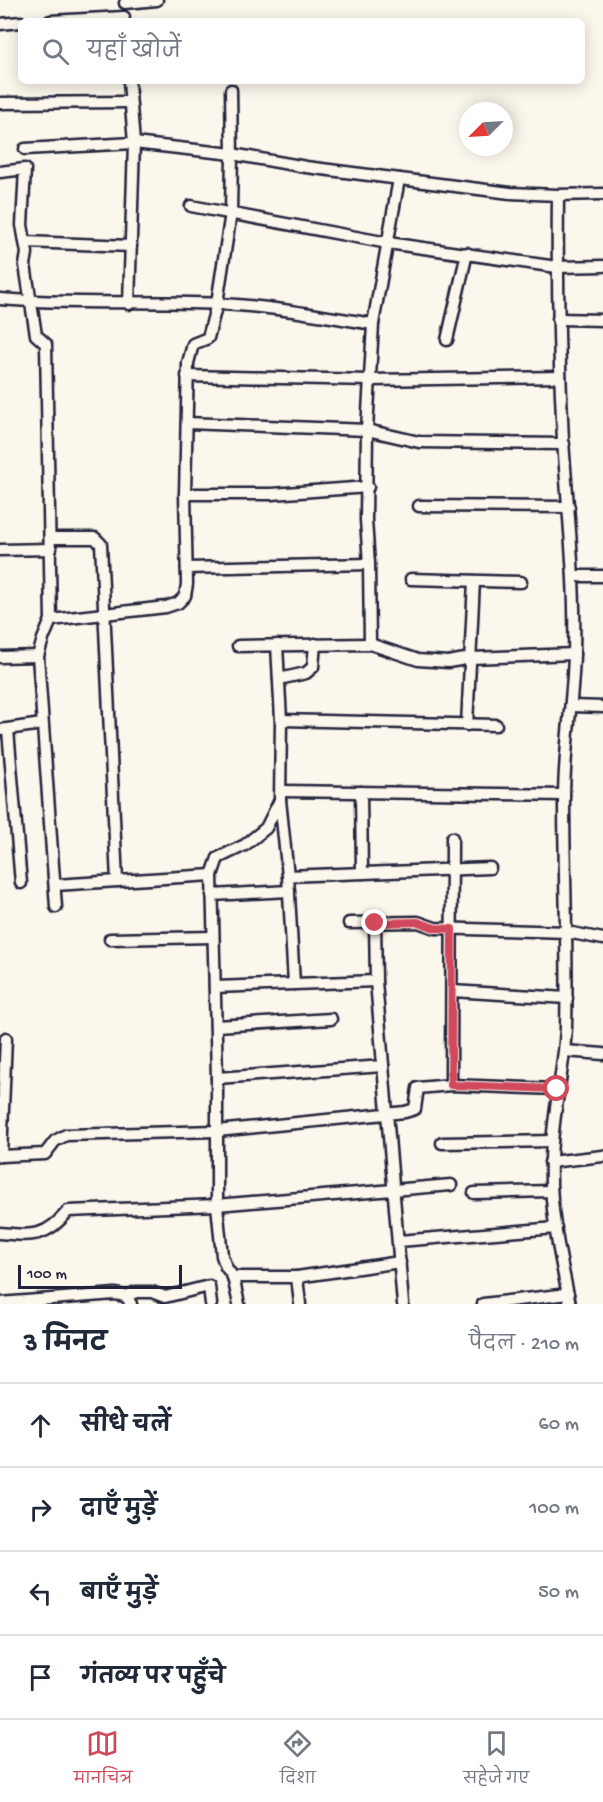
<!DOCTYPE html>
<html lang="hi">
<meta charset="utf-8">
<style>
body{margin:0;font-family:"Gochi Hand","Playpen Sans Deva",sans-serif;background:#f6f6f7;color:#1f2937}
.compass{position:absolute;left:459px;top:102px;width:54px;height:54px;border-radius:50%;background:#fff;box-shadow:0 3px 15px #0003;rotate:246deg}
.scale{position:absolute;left:18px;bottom:15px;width:164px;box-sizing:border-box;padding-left:6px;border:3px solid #22223b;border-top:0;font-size:16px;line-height:21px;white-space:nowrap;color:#22223b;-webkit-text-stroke:4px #fbf7ec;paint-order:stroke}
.stop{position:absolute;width:18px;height:18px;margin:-14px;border:4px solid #d1495b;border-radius:50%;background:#fff}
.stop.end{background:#d1495b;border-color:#fff;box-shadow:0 2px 6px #0008}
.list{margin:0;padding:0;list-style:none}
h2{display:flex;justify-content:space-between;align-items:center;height:78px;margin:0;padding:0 24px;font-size:26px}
h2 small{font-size:20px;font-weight:400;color:#747a83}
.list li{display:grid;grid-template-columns:39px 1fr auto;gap:18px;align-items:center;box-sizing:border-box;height:84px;padding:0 24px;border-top:2px solid #e0e1e3}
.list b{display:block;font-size:22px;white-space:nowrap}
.list em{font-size:20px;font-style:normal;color:#747a83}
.icon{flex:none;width:33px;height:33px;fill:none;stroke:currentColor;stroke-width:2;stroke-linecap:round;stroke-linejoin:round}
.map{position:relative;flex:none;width:603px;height:1304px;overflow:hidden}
.search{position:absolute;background:#fff;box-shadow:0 3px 15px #0003;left:18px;right:18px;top:18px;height:66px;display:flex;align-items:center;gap:15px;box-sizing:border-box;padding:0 21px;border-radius:9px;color:#747a83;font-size:22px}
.sheet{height:414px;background:#fff}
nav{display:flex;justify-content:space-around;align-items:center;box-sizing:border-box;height:84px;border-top:2px solid #e0e1e3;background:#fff;font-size:16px;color:#747a83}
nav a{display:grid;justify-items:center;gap:3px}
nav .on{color:#d1495b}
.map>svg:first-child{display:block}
</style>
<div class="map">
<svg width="603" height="1304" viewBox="0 0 603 1304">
<rect width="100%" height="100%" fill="#fbf7ec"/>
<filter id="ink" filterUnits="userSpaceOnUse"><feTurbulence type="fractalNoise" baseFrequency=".0167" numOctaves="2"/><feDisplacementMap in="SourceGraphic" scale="12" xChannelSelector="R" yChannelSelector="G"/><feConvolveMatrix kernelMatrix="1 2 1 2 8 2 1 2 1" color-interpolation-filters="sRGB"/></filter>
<g filter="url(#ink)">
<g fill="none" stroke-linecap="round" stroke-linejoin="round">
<!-- street casing -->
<g stroke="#22223b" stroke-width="15">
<g id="street">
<path d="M125 3 157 0"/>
<path d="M50 21 124 17"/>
<path d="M0 24 21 22"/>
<path d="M129 81 134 143 129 304"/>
<path d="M0 103 130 102"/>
<path d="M25 149 134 143 232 154 306 167 510 193 558 195 603 194"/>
<path d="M0 172 25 169 22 225 27 253 25 265 36 335 46 344 51 620 43 639 38 656 56 907"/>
<path d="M558 195C557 277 559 359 563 441 568 512 576 582 574 653 573 701 564 750 564 798 564 875 568 951 566 1027 564 1072 552 1115 551 1160 549 1208 560 1257 570 1304"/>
<path d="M191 206 388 243 557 267 603 266"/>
<path d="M25 242 131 246"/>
<path d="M0 299C73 305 146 300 219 304 271 306 322 316 373 324"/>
<path d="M558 319 603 320"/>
<path d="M447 340 467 253"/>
<path d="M187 376 370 380 560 377"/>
<path d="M187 423 367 430 419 442 564 444"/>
<path d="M185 494H272L368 487"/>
<path d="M419 506 569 507"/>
<path d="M50 538H95L101 544 117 881"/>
<path d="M0 550 51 549"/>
<path d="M187 568 369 564"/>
<path d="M574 576H603"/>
<path d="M411 579 521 582"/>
<path d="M51 620 166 607 178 603 185 596 187 584 185 494 188 363 193 344 208 338 217 303 231 213 232 154 231 90"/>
<path d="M370 644 369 564 366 520 367 430 373 324 399 179"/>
<path d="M277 645 281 720 280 800 288 876 294 984"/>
<path d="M238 646 370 644 418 660 448 662 471 658 574 654"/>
<path d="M0 657 38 656"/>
<path d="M279 679 306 673 313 667 315 644"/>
<path d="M572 706 603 707"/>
<path d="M281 720 496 725"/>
<path d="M467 725 474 581"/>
<path d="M0 730 42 724"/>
<path d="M8 730 21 883"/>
<path d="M281 791 564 795"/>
<path d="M361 792 362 873"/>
<path d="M288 876 490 868"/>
<path d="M55 885 212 875"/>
<path d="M212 895 289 891"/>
<path d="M349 923 418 922 435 928 567 932 603 939"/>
<path d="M375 923 376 981 403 1304"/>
<path d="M110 939 213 937"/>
<path d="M215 987 376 981"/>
<path d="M452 991 567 998"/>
<path d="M216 1026 331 1019"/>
<path d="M565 1051 603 1054"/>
<path d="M217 1078 383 1066"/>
<path d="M451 1085 452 838"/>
<path d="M442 1143 552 1141"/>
<path d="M0 1156 45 1154 55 1141 66 1135 217 1131 405 1112 415 1109 418 1088 451 1085 557 1089"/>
<path d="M1 1156 6 1038"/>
<path d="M550 1162 603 1156"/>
<path d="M474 1193 551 1191"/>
<path d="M0 1233C32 1236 46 1238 68 1211L217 1205 451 1185"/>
<path d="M399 1241 556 1228"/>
<path d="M233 1277H297L400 1262"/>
<path d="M297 1277 300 1304"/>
<path d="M126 1296 136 1292H152L165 1297 209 1286 211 1304"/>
<path d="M0 1303 115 1294 126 1296 131 1304"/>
<path d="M239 1304 233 1277 226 1267 222 1256 217 1205V1078L212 875 218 858 245 845 266 828 280 800"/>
<path d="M483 1304 568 1294"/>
</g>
</g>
<!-- street -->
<use href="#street" stroke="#fbf7ec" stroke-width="10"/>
</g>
</g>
<g fill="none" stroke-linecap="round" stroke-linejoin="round" filter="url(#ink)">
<!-- route -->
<path stroke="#d1495b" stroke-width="8" d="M375 923 418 922 435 928 452 929 451 1085 557 1089"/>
</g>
</svg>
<svg class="compass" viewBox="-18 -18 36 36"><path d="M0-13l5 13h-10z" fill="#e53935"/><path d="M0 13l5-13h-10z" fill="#747a83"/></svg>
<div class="scale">100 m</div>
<div class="stop" style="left:557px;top:1089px"></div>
<div class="stop end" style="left:375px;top:923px"></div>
<div class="search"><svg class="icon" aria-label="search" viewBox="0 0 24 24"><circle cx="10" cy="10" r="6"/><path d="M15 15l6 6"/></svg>यहाँ खोजें</div>
</div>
<section class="sheet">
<h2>3 मिनट<small>पैदल · 210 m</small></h2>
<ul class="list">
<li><svg class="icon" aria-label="ahead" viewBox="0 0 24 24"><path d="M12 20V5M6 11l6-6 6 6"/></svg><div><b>सीधे चलें</b></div><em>60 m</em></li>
<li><svg class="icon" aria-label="right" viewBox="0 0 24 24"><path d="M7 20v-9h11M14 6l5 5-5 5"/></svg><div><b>दाएँ मुड़ें</b></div><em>100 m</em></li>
<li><svg class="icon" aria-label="left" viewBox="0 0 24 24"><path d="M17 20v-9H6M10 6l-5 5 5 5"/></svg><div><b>बाएँ मुड़ें</b></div><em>50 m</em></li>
<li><svg class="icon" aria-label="arrive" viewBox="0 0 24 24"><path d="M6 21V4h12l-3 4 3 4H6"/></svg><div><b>गंतव्य पर पहुँचे</b></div></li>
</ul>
</section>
<nav>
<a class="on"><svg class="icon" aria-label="map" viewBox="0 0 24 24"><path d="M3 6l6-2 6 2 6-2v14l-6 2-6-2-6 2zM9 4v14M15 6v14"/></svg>मानचित्र</a>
<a><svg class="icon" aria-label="directions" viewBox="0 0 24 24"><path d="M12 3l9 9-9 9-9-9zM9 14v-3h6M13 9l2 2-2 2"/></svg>दिशा</a>
<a><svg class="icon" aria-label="saved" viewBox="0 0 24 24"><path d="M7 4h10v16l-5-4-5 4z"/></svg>सहेजे गए</a>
</nav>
